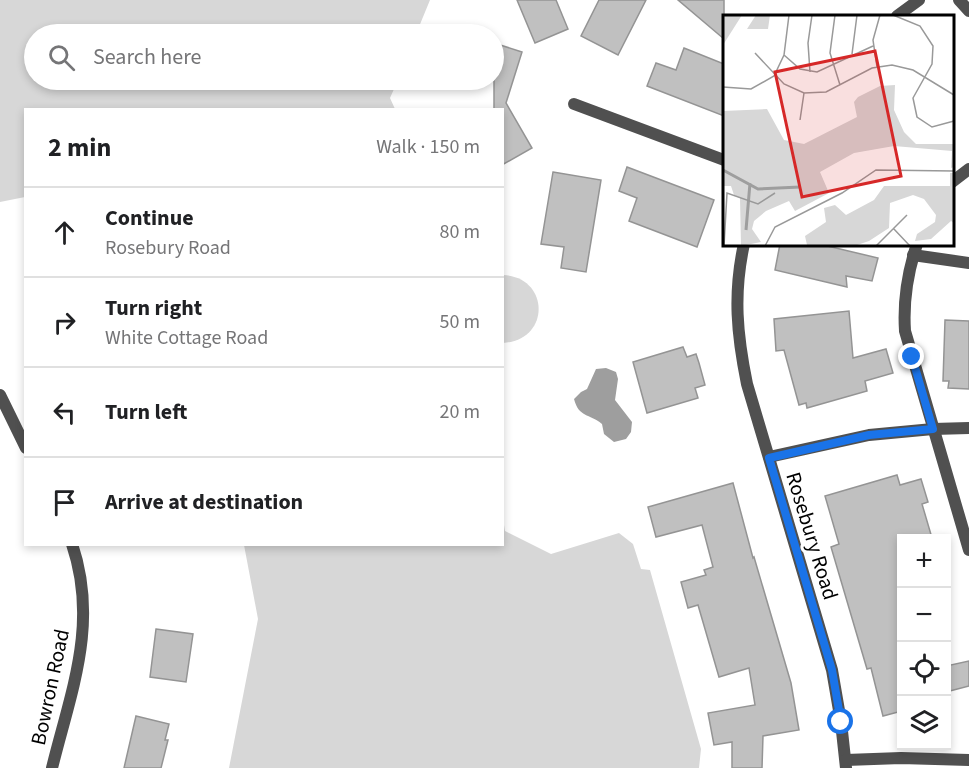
<!DOCTYPE html>
<meta charset="utf-8">
<style>
body{margin:0;font-family:"Source Sans 3",sans-serif;background:#f2f2f2;color:#202124}
.controls{position:absolute;right:18px;bottom:18px;display:grid;overflow:hidden;border-radius:0px;box-shadow:0 3px 9px #0003}
.controls button{width:54px;height:54px;display:grid;place-items:center;padding:0;border:0;border-bottom:2px solid #e0e0e0;background:#fff;color:#202124;font:30px sans-serif}
.stop{position:absolute;width:18px;height:18px;margin:-14px;border:4px solid #1a73e8;border-radius:50%;background:#fff}
.stop.end{background:#1a73e8;border-color:#fff;box-shadow:0 2px 6px #0008}
.list{margin:0;padding:0;list-style:none}
h2{display:flex;justify-content:space-between;align-items:center;height:78px;margin:0;padding:0 24px;font-size:26px}
h2 small{font-size:20px;font-weight:400;color:#757577}
.list li{display:grid;grid-template-columns:39px 1fr auto;gap:18px;align-items:center;box-sizing:border-box;height:90px;padding:0 24px;border-top:2px solid #e0e0e0}
.list b{display:block;font-size:22px;white-space:nowrap}
.list p{margin:0;font-size:20px;white-space:nowrap;color:#757577}
.list em{font-size:20px;font-style:normal;color:#757577}
.icon{flex:none;width:33px;height:33px;fill:none;stroke:currentColor;stroke-width:2;stroke-linecap:round;stroke-linejoin:round}
.map{position:relative;flex:none;width:969px;height:768px;overflow:hidden}
.search{position:absolute;background:#fff;box-shadow:0 3px 9px #0003;left:24px;top:24px;width:480px;height:66px;display:flex;align-items:center;gap:15px;box-sizing:border-box;padding:0 21px;border-radius:33px;color:#757577;font-size:22px}
.panel{position:absolute;background:#fff;box-shadow:0 3px 9px #0003;left:24px;top:108px;width:480px;height:438px;border-radius:0px}
.map>svg:first-child{display:block}
</style>
<div class="map">
<svg width="969" height="768" viewBox="0 0 969 768">
<rect width="100%" height="100%" fill="#fff"/>
<!-- green -->
<g fill="#d7d7d7">
<path d="M0 0H430L416 34H34V80H398L390 98 395 109 26 110 25 197 0 202Z"/>
<path d="M503 275C550 277 551 340 503 343Z"/>
<path d="M503 519 505 531 551 554 619 533 633 544 641 569 650 570 701 749 699 768H229L258 619 244 545 502 544Z"/>
</g>
<!-- water -->
<path fill="#9e9e9e" d="M606 368 616 372 618 379 615 400 632 422 631 432 626 439 614 442 604 434 602 424C589 413 579 418 574 399L581 392 587 389 596 369Z"/>
<!-- building -->
<g fill="#c0c0c0" stroke="#949494" stroke-width="1.5">
<path d="M517 0H556L568 29 535 43Z"/>
<path d="M599 0H646L618 55 581 36Z"/>
<path d="M678 0H724V39Z"/>
<path d="M494 43 522 52 506 103 532 148 502 165V110H494Z"/>
<path d="M684 48 724 64V116L647 86 656 63 676 70Z"/>
<path d="M627 167 714 200 697 247 629 221 637 198 619 191Z"/>
<path d="M553 172 601 180 586 272 561 268 564 247 541 244Z"/>
<path d="M780 244H819L878 258 872 281 846 276 847 287 775 270Z"/>
<path d="M849 311 853 358 886 349 893 373 865 381 867 391 807 408 806 403 799 405 784 350 776 351 774 319Z"/>
<path d="M945 320 969 321V389L948 388 949 381H943Z"/>
<path d="M683 347 687 357 696 354 699 363 705 385 695 388 698 398 647 413 633 362Z"/>
<path d="M897 475 900 485 921 479 928 502 922 504 932 538H902V711L883 716 871 668 867 669 831 547 839 544 825 496Z"/>
<path d="M733 483 753 558 754 557 791 683 799 730 763 736 762 768H732V742L714 745 708 713 755 705 749 668 719 677 698 605 688 608 681 582 706 575 704 570 713 567 702 525 656 537 648 507Z"/>
<path d="M156 629 193 634 186 682 150 677Z"/>
<path d="M969 661V686L946 692V666Z"/>
<path d="M136 716 169 724 165 740H168L161 768H124Z"/>
</g>
<g fill="none" stroke-linecap="round" stroke-linejoin="round">
<!-- lane -->
<g stroke="#505050" stroke-width="12">
<path d="M952 182 969 169"/>
<path d="M917 244C907 274 903 300 905 331L969 550"/>
<path d="M913 255 969 263"/>
</g>
<!-- street -->
<g stroke="#505050" stroke-width="12">
<path d="M959 0 969 11"/>
<path d="M897 16 919 0"/>
<path d="M574 104 724 160"/>
<path d="M744 244C733 294 737 335 747 384L832 670 841 722 846 768"/>
<path d="M0 395 26 448"/>
<path d="M769 457 869 435 933 429 969 428"/>
<path d="M846 760 901 758 969 760"/>
<path d="M52 768C71 691 99 624 72 544"/>
</g>
</g>
<g fill="none" stroke-linecap="round" stroke-linejoin="round">
<!-- route -->
<path stroke="#1a73e8" stroke-width="8" d="M841 722 832 670 769 458 869 435 933 429 912 357"/>
</g>
<g text-anchor="middle" stroke-width="6" stroke-linejoin="round" paint-order="stroke">
<!-- street labels -->
<g font-size="21" fill="#000" stroke="#fff">
<text transform="translate(812 536) rotate(73)" y="7">Rosebury Road</text>
<text transform="translate(50 687) rotate(-78)" y="7">Bowron Road</text>
</g>
</g>
<!-- overview -->
<g transform="translate(723 15)">
<rect width="231" height="231" fill="#fff"/>
<path d="M0 0H19L0 30ZM33 0H47L45 14H24ZM172 70 171 95 181 117 193 129H231V152L228 153 229 136 171 131 131 138 97 157 106 178 72 196 66 186 43 196 31 206 29 214 38 227 18 231 17 183 11 180 8 171H0V96L44 94 61 125 81 129 134 102 131 87 135 82 157 71ZM227 158H231V208L228 206 208 224 192 226 194 219 212 207 213 200 201 184 190 180 167 188 166 213 146 226 131 231 84 230 82 221 103 207 101 193 112 190 123 200 151 185 161 171H227Z" fill="#d7d7d7"/>
<path fill="none" stroke="#9e9e9e" stroke-width="3" d="M0 155 35 174 77 172M23 215 27 168"/>
<path fill="none" stroke="#999" stroke-width="1.5" d="M112 0 107 38 117 70M170 0 197 11 210 31 209 49 190 83 194 102 209 112 231 106M32 38 61 69 81 78 103 77 149 53 169 50 190 55 231 80M129 39 134 0M61 40 77 54 94 57 150 31M154 52 150 25 157 0M87 57 85 28 89 0M0 72 28 74 51 61 61 40 66 0M77 105 81 78M170 213 187 231M1 231 4 178 35 189 52 178M42 231 52 212 119 178 153 155 231 156M153 231 184 200"/>
<path fill="#d62828" fill-opacity="0.15" stroke="#d62828" stroke-width="3" d="M152 36 178 161 79 182 52 57Z"/>
<rect width="231" height="231" fill="none" stroke="#000" stroke-width="3"/>
</g>
</svg>
<div class="controls">
<button>+</button>
<button>−</button>
<button><svg class="icon" aria-label="locate" viewBox="0 0 24 24"><circle cx="12" cy="12" r="6"/><path d="M12 2v4M12 18v4M2 12h4M18 12h4"/></svg></button>
<button><svg class="icon" aria-label="layers" viewBox="0 0 24 24"><path d="M12 4l9 5-9 5-9-5zM3 14l9 5 9-5"/></svg></button>
</div>
<div class="stop" style="left:841px;top:722px"></div>
<div class="stop end" style="left:912px;top:357px"></div>
<div class="search"><svg class="icon" aria-label="search" viewBox="0 0 24 24"><circle cx="10" cy="10" r="6"/><path d="M15 15l6 6"/></svg>Search here</div>
<section class="panel">
<h2>2 min<small>Walk · 150 m</small></h2>
<ul class="list">
<li><svg class="icon" aria-label="ahead" viewBox="0 0 24 24"><path d="M12 20V5M6 11l6-6 6 6"/></svg><div><b>Continue</b><p>Rosebury Road</p></div><em>80 m</em></li>
<li><svg class="icon" aria-label="right" viewBox="0 0 24 24"><path d="M7 20v-9h11M14 6l5 5-5 5"/></svg><div><b>Turn right</b><p>White Cottage Road</p></div><em>50 m</em></li>
<li><svg class="icon" aria-label="left" viewBox="0 0 24 24"><path d="M17 20v-9H6M10 6l-5 5 5 5"/></svg><div><b>Turn left</b></div><em>20 m</em></li>
<li><svg class="icon" aria-label="arrive" viewBox="0 0 24 24"><path d="M6 21V4h12l-3 4 3 4H6"/></svg><div><b>Arrive at destination</b></div></li>
</ul>
</section>
</div>
